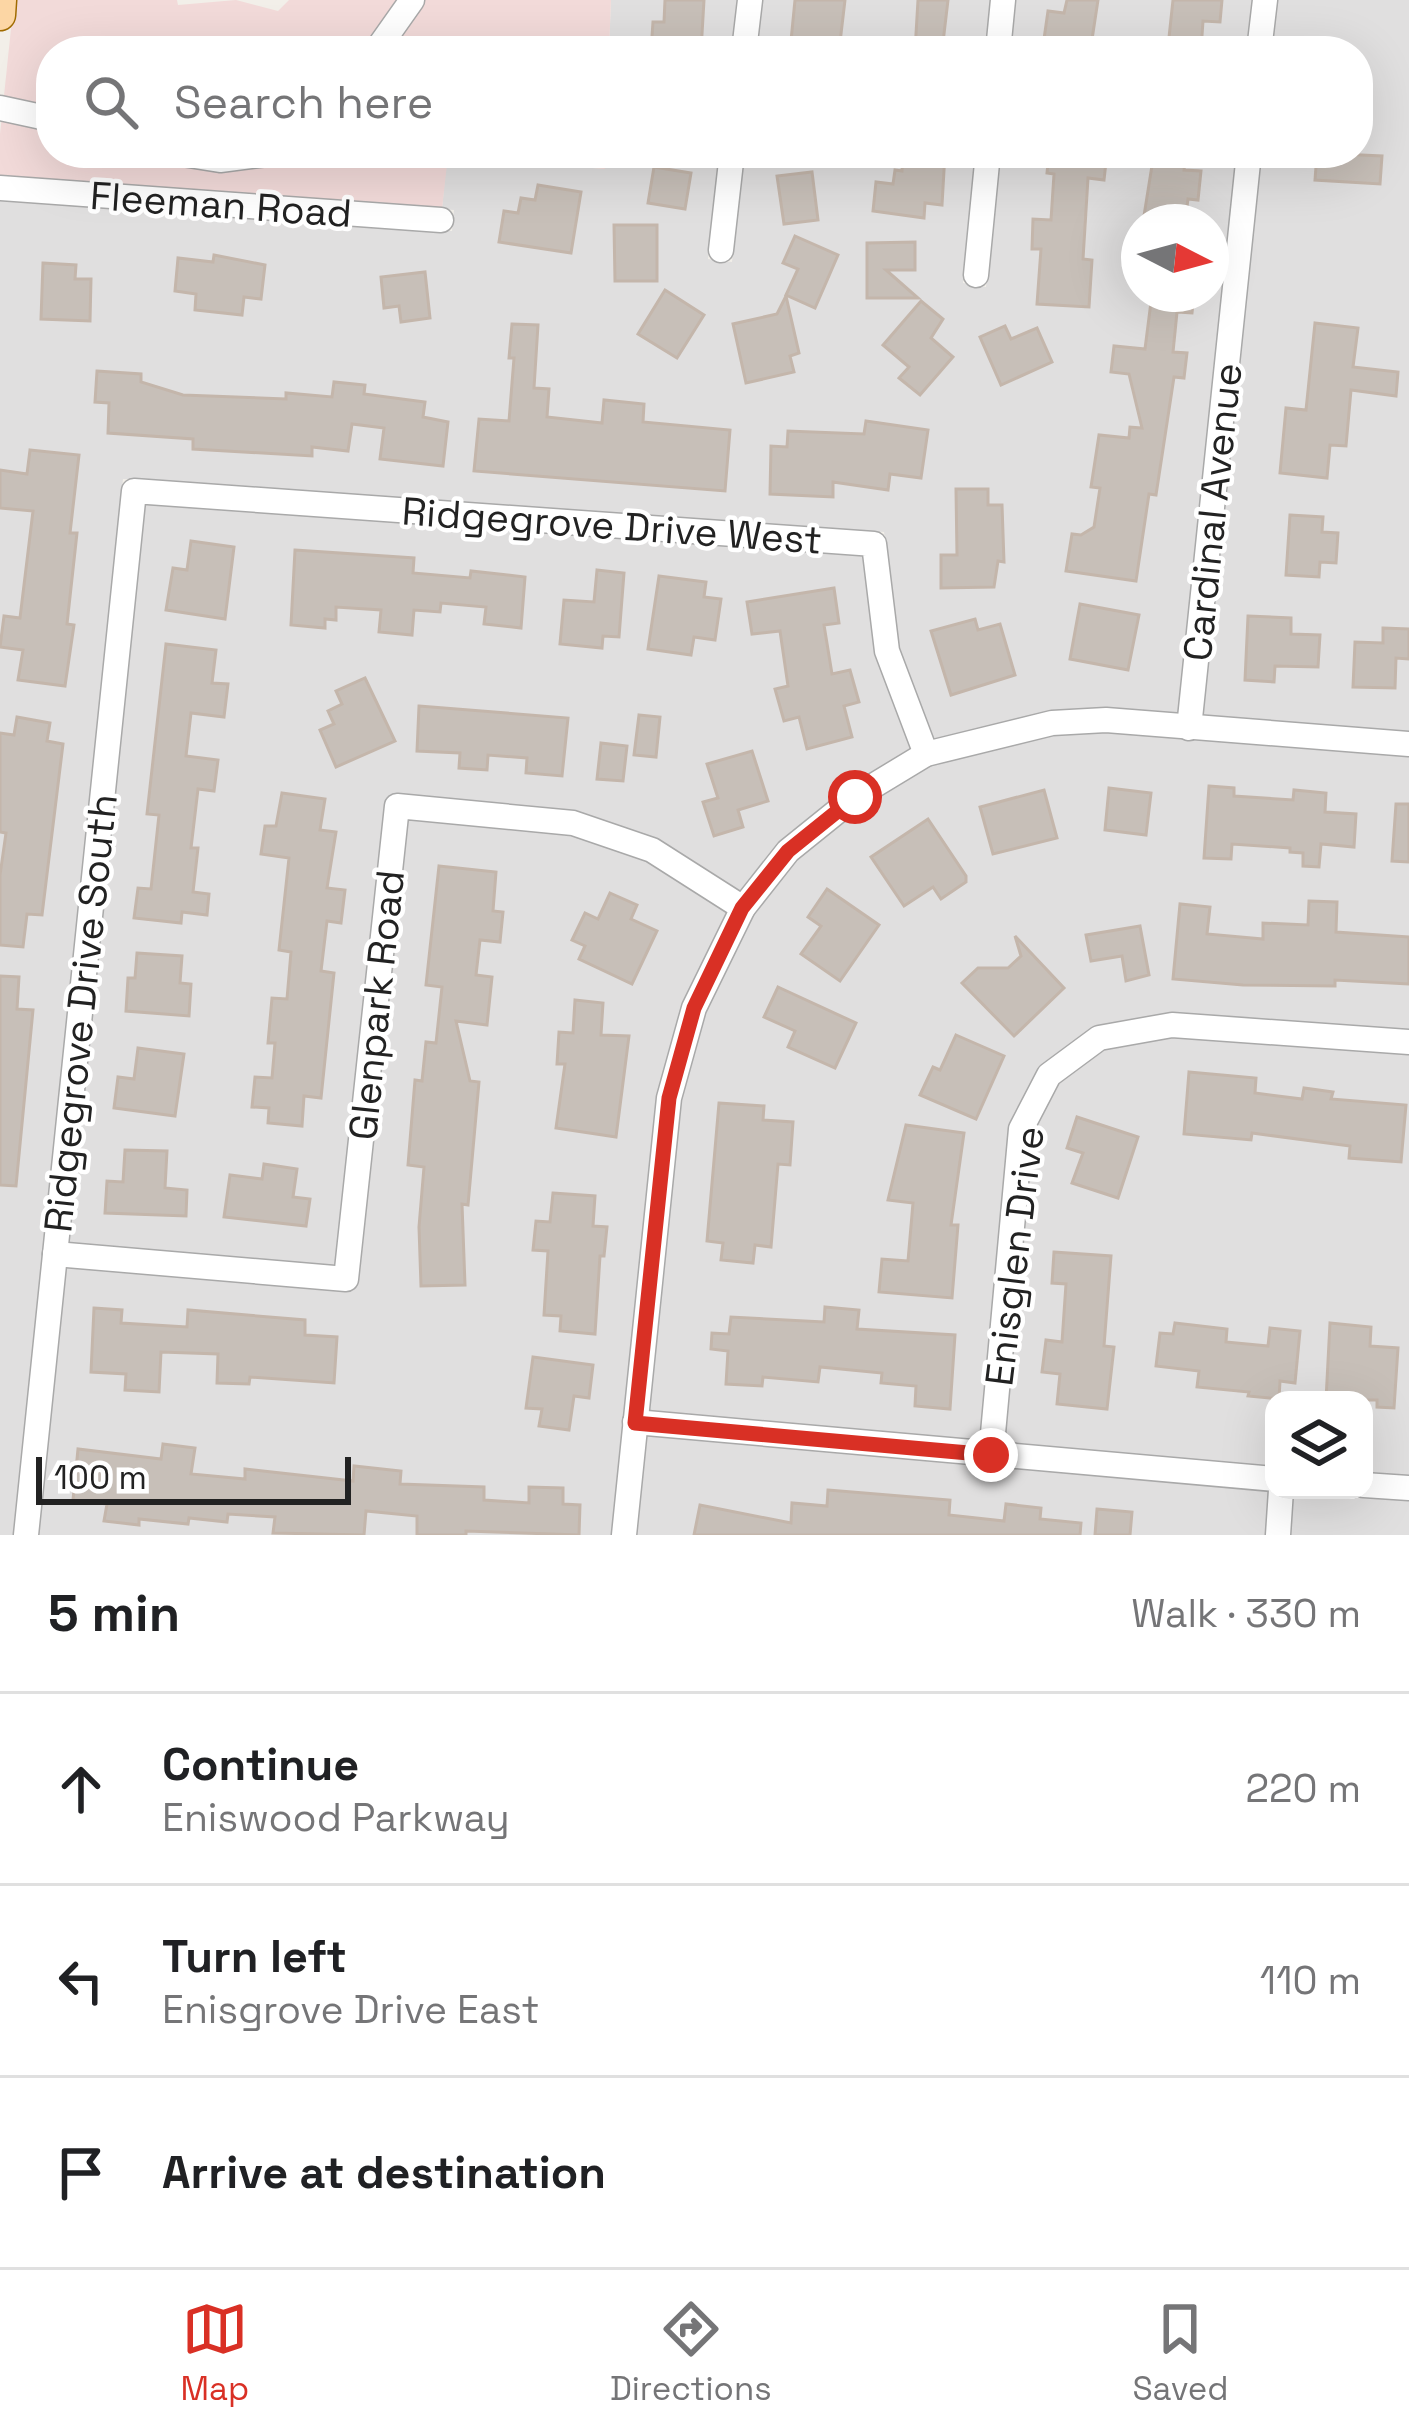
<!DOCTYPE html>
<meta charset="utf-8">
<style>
body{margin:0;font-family:"Space Grotesk",sans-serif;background:#f2f2f2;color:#202124}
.controls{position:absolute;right:36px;bottom:36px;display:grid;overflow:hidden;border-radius:24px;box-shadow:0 12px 48px #0002}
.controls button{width:108px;height:108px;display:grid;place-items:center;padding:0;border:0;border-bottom:3px solid #e0e0e0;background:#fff;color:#202124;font:60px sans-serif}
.compass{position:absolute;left:1121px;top:204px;width:108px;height:108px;border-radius:50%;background:#fff;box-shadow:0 12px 48px #0002;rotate:96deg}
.scale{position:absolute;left:36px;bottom:30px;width:315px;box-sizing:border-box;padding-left:12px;border:6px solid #222;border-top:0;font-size:33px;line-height:42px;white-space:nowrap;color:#222;-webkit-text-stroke:9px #fff;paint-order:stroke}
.stop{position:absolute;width:36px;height:36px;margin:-27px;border:9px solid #d93025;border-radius:50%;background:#fff}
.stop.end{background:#d93025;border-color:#fff;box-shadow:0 3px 12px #0008}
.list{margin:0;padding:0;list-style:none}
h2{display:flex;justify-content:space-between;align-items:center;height:156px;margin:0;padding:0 48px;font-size:51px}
h2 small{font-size:39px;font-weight:400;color:#757577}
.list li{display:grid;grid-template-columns:78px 1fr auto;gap:36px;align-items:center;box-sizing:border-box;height:192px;padding:0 48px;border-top:3px solid #e0e0e0}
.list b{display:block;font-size:45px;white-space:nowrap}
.list p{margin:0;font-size:39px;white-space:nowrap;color:#757577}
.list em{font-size:39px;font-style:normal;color:#757577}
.icon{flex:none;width:66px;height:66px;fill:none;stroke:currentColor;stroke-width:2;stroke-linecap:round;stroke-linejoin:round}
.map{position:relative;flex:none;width:1409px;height:1535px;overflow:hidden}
.search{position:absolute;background:#fff;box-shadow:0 12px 48px #0002;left:36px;right:36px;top:36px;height:132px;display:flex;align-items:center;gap:30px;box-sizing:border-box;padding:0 42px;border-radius:48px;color:#757577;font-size:45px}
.sheet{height:732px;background:#fff}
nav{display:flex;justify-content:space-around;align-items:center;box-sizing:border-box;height:168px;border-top:3px solid #e0e0e0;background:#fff;font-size:33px;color:#757577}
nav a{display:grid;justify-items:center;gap:6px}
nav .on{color:#d93025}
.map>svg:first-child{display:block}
</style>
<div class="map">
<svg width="1409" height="1535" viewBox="0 0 1409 1535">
<rect width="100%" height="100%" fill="#f2efe9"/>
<!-- residential -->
<g fill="#e0dfdf" fill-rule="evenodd">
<path d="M611 0H737L732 51H609Z"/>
<path d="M762 0H991L986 51H756Z"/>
<path d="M1016 0H1252L1247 51H1011Z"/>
<path d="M1277 0H1409V733L1203 718 1261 153H1358V51H1272Z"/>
<path d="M606 153H720L708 259 732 262 745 153H976L963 283 986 287 1001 153H1237L1178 716 934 741 899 649 884 532 123 479 13 1535H0V199L452 231 454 210 442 209 447 155 604 169ZM1139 222H1211V294H1139Z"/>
<path d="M145 503 863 554 876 654 912 750 814 813 779 845 740 892 659 841 398 795 385 804 335 1267 68 1244Z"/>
<path d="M1106 731 1409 755V1031L1172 1014 1038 1071 1009 1128 980 1443 648 1413 681 1100 705 1011 753 913 798 859 831 829 931 764 1054 734Z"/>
<path d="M408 818 570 833 646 859 728 911 683 1003 657 1097 612 1535H38L66 1265 345 1290 359 1280Z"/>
<path d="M1173 1036 1409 1053V1477L1364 1474V1400H1274V1468L1004 1445 1033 1132 1059 1082 1105 1048Z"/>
<path d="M646 1434 1269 1490 1266 1535H637Z"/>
<path d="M1293 1491 1409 1498V1535H1290Z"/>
</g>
<!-- commercial -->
<path fill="#f2dad9" d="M14 0H177L178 5 236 0 278 11 289 0H611L609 51H51V153H606L605 169 448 155 442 209 0 178V134Z"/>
<!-- building -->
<g fill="#c7bfb8" stroke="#c4b6ab" stroke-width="3">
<path d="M665 0H704L701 51H651L653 22H664Z"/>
<path d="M795 0H845L839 51H790Z"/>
<path d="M918 0H948L942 51H915Z"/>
<path d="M1067 0H1098L1091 46 1044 39 1048 11 1064 13Z"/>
<path d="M1173 0H1222L1220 22 1203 21 1201 50 1168 47Z"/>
<path d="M903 153H945L942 205 925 203 924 218 873 211 876 182 893 184 895 170 902 171Z"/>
<path d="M1049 153H1107L1104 180 1088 178 1083 259 1092 260 1089 307 1037 304 1041 249H1032L1033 219 1051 220 1054 174 1047 173Z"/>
<path d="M1154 153H1186L1184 170 1201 171 1198 200 1188 199 1185 222H1143Z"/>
<path d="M1317 153 1382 156 1380 184 1315 180Z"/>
<path d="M654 167 691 173 685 209 648 203Z"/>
<path d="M812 172 818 220 784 224 777 176Z"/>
<path d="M538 185 581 192 571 253 499 242 504 211 518 213 521 198 535 200Z"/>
<path d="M614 225H657V281H615Z"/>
<path d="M795 236 838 255 815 308 786 295 798 269 783 263Z"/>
<path d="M915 242V270H886L918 298H867V243Z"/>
<path d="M214 255 265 265 261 299 244 297 242 315 195 310 196 294 175 291 178 258 213 262Z"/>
<path d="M43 263 76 265 75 279H91L90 321 41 319Z"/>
<path d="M425 272 430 318 401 322 399 306 384 308 381 277Z"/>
<path d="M665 290 704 315 677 358 638 334Z"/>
<path d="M1152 294H1194L1192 313 1177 312 1173 352 1187 353 1184 378 1174 377 1156 495 1149 494 1136 581 1066 571 1072 534 1081 535 1094 527 1100 488 1091 487 1099 435 1129 438 1130 427 1142 428 1129 374 1111 372 1114 346 1145 349Z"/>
<path d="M786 296 799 353 790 356 794 372 746 383 733 324 777 314Z"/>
<path d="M921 301 943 319 931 338 953 357 920 395 899 378 909 367 883 345Z"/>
<path d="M1315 323 1358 328 1353 367 1398 372 1396 396 1351 390 1346 446 1330 445 1327 478 1280 473 1286 408 1306 410Z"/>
<path d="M512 324 538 325 534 388 549 389 547 417 602 423 604 400 644 404 643 422 730 430 725 491 474 471 479 419 509 421 514 358H509Z"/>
<path d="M1005 326 1011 339 1037 328 1052 362 1001 385 980 337Z"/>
<path d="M97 371 141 374V382L183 395 286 399V393L332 397 334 382 365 385 364 394 425 402 423 417 448 422 443 466 380 459 384 428 352 424 348 451 312 447V456L193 449V439L108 433 109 403 95 402Z"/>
<path d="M866 421 928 430 921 478 890 474 888 490 833 482V497L770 494 771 446 787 447 788 431 864 434Z"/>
<path d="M30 450 79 455 70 533H77L67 624 74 625 65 686 18 680 23 650 0 647 4 616 20 618 33 511 0 508V470L27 474Z"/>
<path d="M956 489H988V505H1002L1004 562 998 561 994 587 941 588V555H957Z"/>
<path d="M1290 515 1323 517 1322 532 1338 533 1336 563 1320 562 1319 577 1286 575Z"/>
<path d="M191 541 234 547 225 619 166 610 173 568 187 570Z"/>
<path d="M295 550 414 558 413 573 470 578 471 571 525 577 521 628 484 624 486 607 441 603 440 612 414 610 412 635 379 632 381 610 336 607V620L325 619V628L291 625Z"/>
<path d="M597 570 624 573 619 637 603 636 602 648 560 644 564 600 594 602Z"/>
<path d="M659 576 706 582 704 597 721 599 715 640 694 637 691 655 648 649Z"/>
<path d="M834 588 839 623 824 625 832 674 850 670 859 702 844 706 852 737 807 749 799 717 784 721 775 689 788 686 780 631 752 634 747 602Z"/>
<path d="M1080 604 1139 615 1128 670 1070 659Z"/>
<path d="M1248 616 1291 618V634L1320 635 1318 667 1275 666 1274 682 1245 680Z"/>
<path d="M975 619 978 630 1000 624 1015 675 951 695 931 631Z"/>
<path d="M1383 628 1409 629V659L1396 658 1395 688 1353 687 1355 642 1383 643Z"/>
<path d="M166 644 216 650 212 683 228 684 224 717 191 713 186 756 218 760 214 791 198 789 191 848H198L193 892 209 894 207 915 182 912 181 923 134 918 138 888 151 889 159 815 147 814Z"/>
<path d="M365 678 395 741 336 767 320 730 334 724 328 711 342 704 336 691Z"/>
<path d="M419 706 568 718 562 776 526 773 527 758 488 755 487 770 459 768 460 753 417 751Z"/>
<path d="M639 715 660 717 656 757 634 755Z"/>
<path d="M17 717 50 723 47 741 63 744 42 915 27 914 23 947 0 945V875L6 833 0 832V733L14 735Z"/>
<path d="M601 743 627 746 623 781 597 779Z"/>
<path d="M752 751 768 801 738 810 743 827 714 836 703 802 718 798 707 764Z"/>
<path d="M1209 786 1234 788V796L1293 800 1294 790 1326 793 1325 812 1356 814 1354 847 1321 844 1319 867 1303 866V853L1290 852V848L1232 844 1231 859 1204 858Z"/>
<path d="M1109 788 1151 793 1146 835 1105 830Z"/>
<path d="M1044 790 1057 838 993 854 980 807Z"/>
<path d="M282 793 325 799 320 830 336 832 327 888 345 890 341 923 327 921 321 971 334 973 321 1098 304 1096 302 1126 268 1123 269 1108 252 1107 255 1077 272 1078 275 1043H268L272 998 287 999 291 952 279 950 289 858 261 854 265 826H276Z"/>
<path d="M1396 804H1409V862L1392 861Z"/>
<path d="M928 819 966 876V882L941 899 933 887 904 906 871 857Z"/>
<path d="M439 866 496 872 493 911 503 912 500 942 480 940 476 975 492 977 487 1025 456 1021 470 1081 479 1082 468 1205 462 1204 465 1285 421 1286 419 1227 424 1167 408 1165 415 1080 422 1081 426 1042 436 1043 442 987 426 985Z"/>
<path d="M827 889 879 925 840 981 801 954 821 926 808 917Z"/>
<path d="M610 893 637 905 631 919 657 931 632 984 579 959 585 946 572 940 585 913 598 919Z"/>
<path d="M1309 901 1337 902 1336 932 1409 937V984L1335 980V986L1243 985 1173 979 1180 904 1210 907 1207 934 1263 939V923L1308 925Z"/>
<path d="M1140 926 1149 975 1126 981 1122 956 1091 961 1086 935Z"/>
<path d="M1015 936 1064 988 1014 1036 962 983 978 968H1008L1021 956Z"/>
<path d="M137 953 182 956 180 983 191 984 189 1016 126 1011 128 978H135Z"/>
<path d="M0 976 19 977 17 1009 33 1010 16 1186 0 1185Z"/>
<path d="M778 987 856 1023 835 1068 788 1047 795 1031 764 1017Z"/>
<path d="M575 1000 603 1003 601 1035 629 1036 616 1137 556 1128 565 1064H557L559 1032 573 1033Z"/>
<path d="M956 1035 1004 1056 976 1119 920 1095 933 1067 940 1070Z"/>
<path d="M138 1048 184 1054 175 1116 114 1108 118 1077 134 1079Z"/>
<path d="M1189 1072 1256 1078 1255 1093 1302 1099 1304 1088 1333 1092 1331 1099 1406 1105 1401 1162 1349 1158 1350 1146 1252 1133 1251 1140 1184 1134Z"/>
<path d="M719 1103 764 1106 763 1120 793 1122 790 1165 778 1164 771 1247 755 1245 753 1263 721 1260 723 1243 707 1241Z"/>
<path d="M1077 1117 1138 1137 1118 1198 1072 1183 1083 1153 1067 1148Z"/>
<path d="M906 1125 964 1133 951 1225H958L952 1298 879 1292 882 1259 908 1261 913 1203 888 1200Z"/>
<path d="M125 1150 167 1151 165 1188 187 1190 186 1216 105 1213 107 1181 123 1182Z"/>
<path d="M264 1164 297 1169 293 1197 310 1199 306 1226 224 1217 230 1175 262 1179Z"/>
<path d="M553 1193 595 1196 593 1226 607 1227 604 1256H600L595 1334 560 1331 561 1316 544 1315 548 1251 533 1250 536 1221 550 1222Z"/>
<path d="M1054 1252 1111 1256 1104 1346 1114 1347 1107 1409 1057 1404 1060 1374 1042 1372 1046 1340 1062 1342 1066 1284 1052 1283Z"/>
<path d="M825 1307 859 1310 857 1329 955 1335 950 1409 915 1406 916 1386 881 1383 882 1373 820 1367 818 1382 763 1377 762 1386 726 1384 728 1351 711 1349 712 1333 729 1334 731 1317 824 1322Z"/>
<path d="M94 1308 122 1310 121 1323 187 1327 188 1310 305 1320V1335L337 1337 334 1383 250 1377 249 1384 217 1383 218 1354 161 1352 159 1392 125 1390 126 1374 91 1372Z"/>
<path d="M1175 1323 1227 1329 1226 1342 1268 1346 1270 1328 1300 1331 1295 1383 1280 1381 1279 1399 1248 1396 1249 1392 1197 1387 1199 1371 1156 1366 1160 1333 1173 1334Z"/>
<path d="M1330 1323 1371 1327 1370 1346 1398 1348 1394 1408 1377 1407V1400H1326Z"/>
<path d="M533 1357 593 1365 589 1398 574 1396 569 1430 539 1426 542 1409 526 1408Z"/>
<path d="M163 1444 195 1448 191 1474 245 1479V1469L353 1481 354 1466 401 1471 400 1484 484 1487V1500L529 1503V1487L563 1488V1504L580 1505 579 1535 466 1531V1535H417V1516L366 1511 364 1535 273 1533 275 1517 228 1514 227 1522 189 1518 188 1524 139 1519V1525L104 1521 107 1504 73 1500 78 1449 161 1459Z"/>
<path d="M828 1490 950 1500 949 1515 1004 1521 1006 1504 1041 1508 1040 1519 1081 1523 1080 1535H694L700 1505 791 1523 792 1503 827 1506Z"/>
<path d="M1097 1509 1132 1512 1130 1535H1095Z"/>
</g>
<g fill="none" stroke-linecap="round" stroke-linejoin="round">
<!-- minor casing -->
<g stroke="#a9a9a9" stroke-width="27">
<g id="minor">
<path d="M376 51 412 0"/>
<path d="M744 51 750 0"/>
<path d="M998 51 1003 0"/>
<path d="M1259 51 1265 0"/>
<path d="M0 108 51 119"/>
<path d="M176 153 220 160 275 153"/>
<path d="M0 188 441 220"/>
<path d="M721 250 732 153"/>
<path d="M976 275 988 153"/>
<path d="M1189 728 1249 153"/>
<path d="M55 1254 346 1279 397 806 573 823 652 850 743 908"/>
<path d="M635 1422 1274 1479"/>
<path d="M991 1455 1021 1129 1049 1075 1099 1038 1172 1025 1409 1042"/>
<path d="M1364 1485 1409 1488"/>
<path d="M26 1535 134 491 874 544 887 651 926 754"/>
<path d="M624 1535 669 1098 694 1008 743 908 788 851 855 797 926 754 1052 723 1106 720 1409 744"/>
<path d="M1278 1535 1281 1490"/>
</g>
</g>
<!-- major casing -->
<g stroke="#a06b00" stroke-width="33">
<path id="major" d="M0 15 1 0"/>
</g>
<!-- minor -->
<use href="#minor" stroke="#fff" stroke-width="24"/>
<!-- major -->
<use href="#major" stroke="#fcd6a4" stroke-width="30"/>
</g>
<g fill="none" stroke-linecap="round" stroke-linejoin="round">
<!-- route -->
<path stroke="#d93025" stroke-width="15" d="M855 797 788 851 742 908 694 1008 669 1098 635 1423 991 1455"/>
</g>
<g text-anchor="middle" stroke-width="9" stroke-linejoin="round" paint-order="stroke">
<!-- street labels -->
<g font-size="39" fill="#222" stroke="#fff">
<text transform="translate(221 204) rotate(4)" y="14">Fleeman Road</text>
<text transform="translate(1212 512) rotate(-84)" y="14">Cardinal Avenue</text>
<text transform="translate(612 525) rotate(4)" y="14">Ridgegrove Drive West</text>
<text transform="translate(376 1005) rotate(-84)" y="14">Glenpark Road</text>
<text transform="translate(80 1013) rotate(-84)" y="14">Ridgegrove Drive South</text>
<text transform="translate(1014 1256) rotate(-83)" y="14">Enisglen Drive</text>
</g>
</g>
</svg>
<div class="controls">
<button><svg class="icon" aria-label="layers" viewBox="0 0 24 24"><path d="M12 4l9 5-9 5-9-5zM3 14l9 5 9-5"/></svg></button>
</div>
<svg class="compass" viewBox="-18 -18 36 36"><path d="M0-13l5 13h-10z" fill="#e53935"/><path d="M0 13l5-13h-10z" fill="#757577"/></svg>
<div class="scale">100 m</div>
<div class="stop" style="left:855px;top:797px"></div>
<div class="stop end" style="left:991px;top:1455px"></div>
<div class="search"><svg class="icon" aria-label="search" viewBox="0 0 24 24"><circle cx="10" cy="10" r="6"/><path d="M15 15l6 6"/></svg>Search here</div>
</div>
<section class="sheet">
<h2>5 min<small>Walk · 330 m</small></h2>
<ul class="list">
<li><svg class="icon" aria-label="ahead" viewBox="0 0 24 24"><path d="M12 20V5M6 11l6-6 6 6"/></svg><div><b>Continue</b><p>Eniswood Parkway</p></div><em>220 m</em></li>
<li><svg class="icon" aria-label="left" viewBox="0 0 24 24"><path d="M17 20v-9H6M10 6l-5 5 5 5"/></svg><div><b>Turn left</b><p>Enisgrove Drive East</p></div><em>110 m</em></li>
<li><svg class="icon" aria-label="arrive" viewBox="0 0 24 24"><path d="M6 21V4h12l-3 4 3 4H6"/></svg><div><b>Arrive at destination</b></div></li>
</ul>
</section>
<nav>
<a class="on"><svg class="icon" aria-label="map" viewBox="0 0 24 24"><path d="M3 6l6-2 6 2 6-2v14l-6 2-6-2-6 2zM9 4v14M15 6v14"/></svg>Map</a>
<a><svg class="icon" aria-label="directions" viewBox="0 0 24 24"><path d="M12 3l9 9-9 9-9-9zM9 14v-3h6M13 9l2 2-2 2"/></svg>Directions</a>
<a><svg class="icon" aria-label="saved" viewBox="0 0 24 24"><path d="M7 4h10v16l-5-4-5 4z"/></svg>Saved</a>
</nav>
